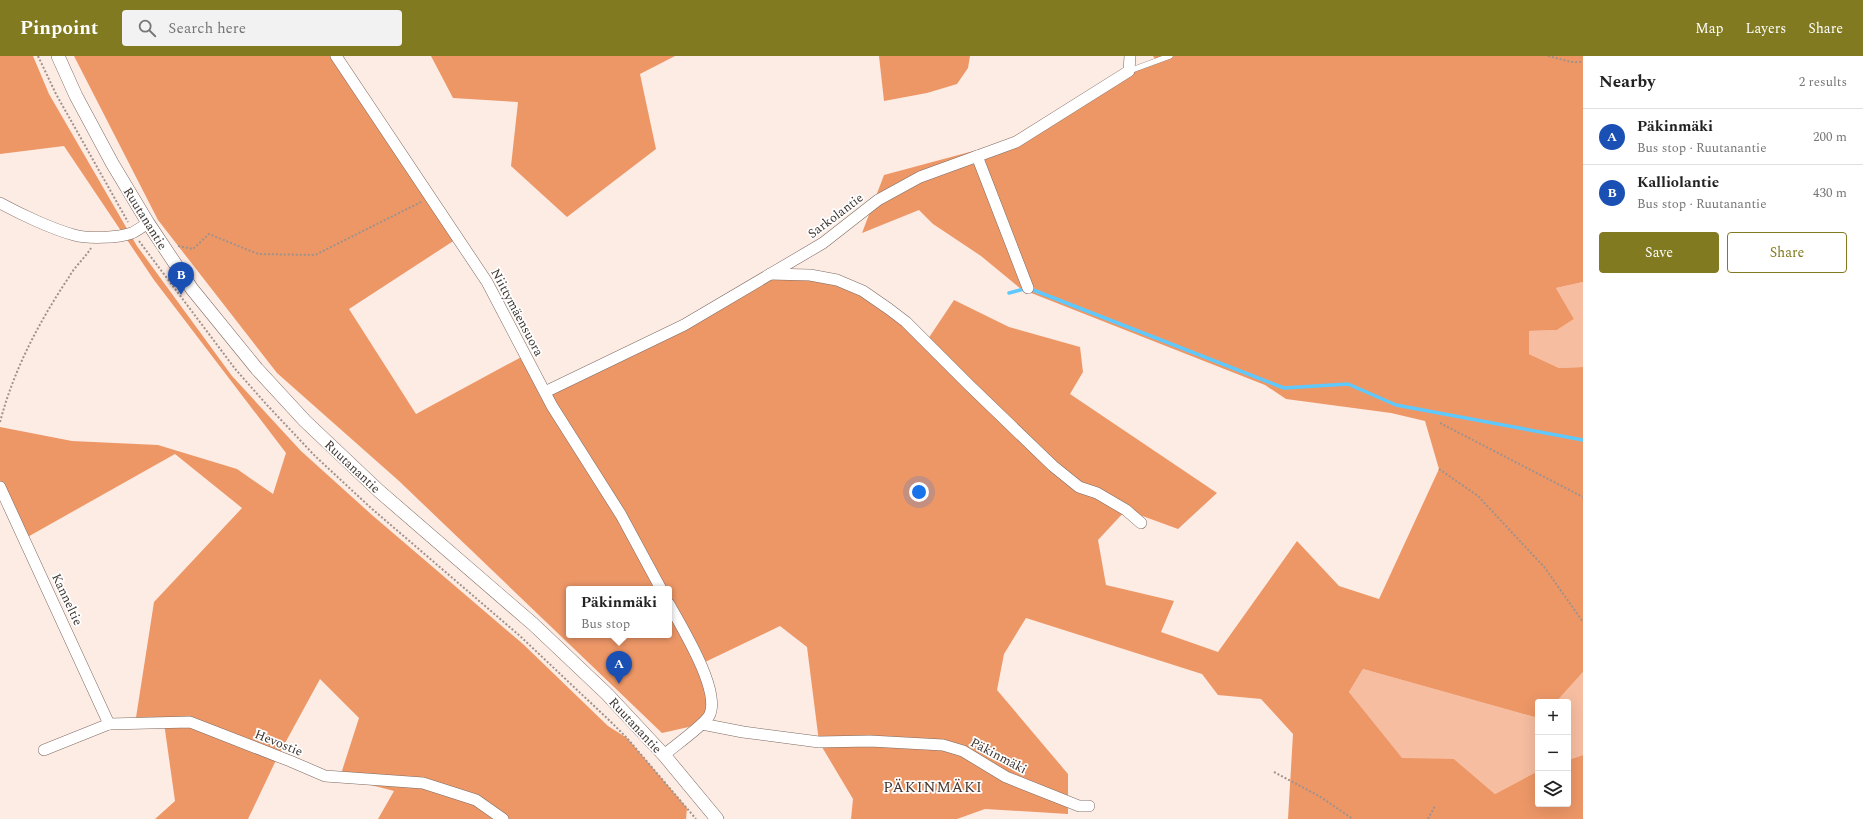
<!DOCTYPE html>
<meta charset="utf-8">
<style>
body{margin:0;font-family:Spectral,serif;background:#f2f2f2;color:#222}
.controls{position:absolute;right:12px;bottom:12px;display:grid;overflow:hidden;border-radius:4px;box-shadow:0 4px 16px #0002}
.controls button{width:36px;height:36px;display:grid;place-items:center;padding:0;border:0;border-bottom:1px solid #e0e0e0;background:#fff;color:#222;font:20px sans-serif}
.you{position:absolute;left:919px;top:436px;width:14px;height:14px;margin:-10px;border:3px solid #fff;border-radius:50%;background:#1a73e8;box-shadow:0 0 0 6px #1a73e833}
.badge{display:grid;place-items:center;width:26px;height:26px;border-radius:50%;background:#817a20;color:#fff;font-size:13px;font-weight:700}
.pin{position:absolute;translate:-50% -33px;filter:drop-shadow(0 1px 2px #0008)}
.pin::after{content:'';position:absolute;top:21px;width:14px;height:12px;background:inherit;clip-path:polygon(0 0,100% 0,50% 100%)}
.popup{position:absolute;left:566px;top:530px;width:106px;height:52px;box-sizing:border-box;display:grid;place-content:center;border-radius:4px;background:#fff;filter:drop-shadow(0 1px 3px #0005);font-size:13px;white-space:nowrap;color:#767676}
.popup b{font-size:15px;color:#222}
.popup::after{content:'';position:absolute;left:50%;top:100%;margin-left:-8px;border:8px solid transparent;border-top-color:#fff}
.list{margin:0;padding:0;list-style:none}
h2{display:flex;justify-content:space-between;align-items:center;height:52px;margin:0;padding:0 16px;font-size:17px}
h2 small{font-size:13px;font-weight:400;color:#767676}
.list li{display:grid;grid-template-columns:26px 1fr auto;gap:12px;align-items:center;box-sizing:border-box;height:56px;padding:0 16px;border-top:1px solid #e0e0e0}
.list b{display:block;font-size:15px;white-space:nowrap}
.list p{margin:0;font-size:13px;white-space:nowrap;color:#767676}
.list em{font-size:13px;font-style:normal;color:#767676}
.actions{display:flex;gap:8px;padding:12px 16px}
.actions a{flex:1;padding:9px 0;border:1px solid #817a20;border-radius:4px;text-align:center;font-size:14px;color:#817a20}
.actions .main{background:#817a20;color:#fff}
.icon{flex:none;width:22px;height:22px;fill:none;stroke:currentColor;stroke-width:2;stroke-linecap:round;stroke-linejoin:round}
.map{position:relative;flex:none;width:1583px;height:763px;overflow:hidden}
header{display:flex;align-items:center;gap:24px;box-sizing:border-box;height:56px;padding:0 20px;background:#817a20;color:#fff}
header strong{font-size:19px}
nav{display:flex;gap:22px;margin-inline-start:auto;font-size:14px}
.search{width:280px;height:36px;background:#f2f2f2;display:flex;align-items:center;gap:10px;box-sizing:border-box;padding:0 14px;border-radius:4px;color:#767676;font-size:15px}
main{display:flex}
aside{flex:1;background:#fff}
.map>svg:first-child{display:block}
</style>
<header>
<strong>Pinpoint</strong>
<div class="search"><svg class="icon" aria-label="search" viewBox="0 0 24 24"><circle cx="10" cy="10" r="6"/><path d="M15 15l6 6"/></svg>Search here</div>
<nav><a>Map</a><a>Layers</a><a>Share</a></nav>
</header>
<main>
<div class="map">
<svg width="1583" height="763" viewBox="0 0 1583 763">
<rect width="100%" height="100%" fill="#fdece4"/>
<!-- green -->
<g fill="#f6bda0">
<path d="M1583 226V311L1559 312 1529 298V275L1557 274 1574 263 1556 232Z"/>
<path d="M1363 613 1538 662V715L1495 738 1454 703H1402L1349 636Z"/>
<path d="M1583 616V699L1568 704V646H1556Z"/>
</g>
<!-- forest -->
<g fill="#ed9767" fill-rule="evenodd">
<path d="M0 0H33L49 38 137 190 232 320 301 395 372 459 523 588 608 670 627 682 687 752 686 763H378L394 735 340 721 359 662 320 623 278 700 248 763H155L175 745 164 667 135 668 154 546 242 452 175 398 24 483 0 431V371L72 385 158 389 237 413 273 438 286 397 154 224 64 90 0 98Z"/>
<path d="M74 0H336L458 182 349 253 416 358 525 299 545 336 770 218 810 219 863 235 926 286 954 244 1009 271 1080 291 1083 316 1070 338 1217 437 1178 473 1126 454 1098 484 1106 529 1174 545 1161 576 1218 596 1297 485 1339 530 1379 543 1439 413 1425 365 1391 357 1286 343 1265 329 1021 233 981 200 933 168 919 154 862 177 884 119 1003 87 1117 17 1155 3 1153 0H1583V226L1556 232 1574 263 1557 274 1529 275V298L1559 312 1583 311V616L1556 646H1538V662L1363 613 1349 636 1402 702 1454 703 1495 738 1538 715V748H1568V704L1583 699V763H1288L1293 678 1261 643 1218 639 1202 618 1026 562 1004 598 997 634 1068 718V758L985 753 957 763H851L853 743 819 686 807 591 780 570 701 608 713 646 702 668 662 677 399 425 277 317 158 164ZM569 533H669V579H569Z"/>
<path d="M431 0H675L640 18 656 93 567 161 511 110 518 46 453 42Z"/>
<path d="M879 0H970L968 12 957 28 927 37 884 45Z"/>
</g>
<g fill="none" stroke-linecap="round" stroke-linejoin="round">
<!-- stream -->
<path stroke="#5fc9fd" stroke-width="3.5" d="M1009 237 1028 232 1284 332 1348 328 1396 349 1583 384"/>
<!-- service casing -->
<g stroke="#7d6b62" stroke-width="6">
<path id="service" d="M1129 15 1170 0"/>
</g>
<!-- minor casing -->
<g stroke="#7d6b62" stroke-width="12">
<g id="minor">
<path d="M336 0 487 226 552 350 621 459 661 533"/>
<path d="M977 100 1028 232"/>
<path d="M0 147C20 158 52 173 74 179 88 183 118 182 132 177 138 174 143 170 148 167"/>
<path d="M770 218 810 219 837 224 863 235 889 253 906 266 969 329 1053 410 1079 431 1097 437 1126 454 1141 467"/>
<path d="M545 336 684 269 823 187 878 144 920 121 1016 86 1129 15 1130 0"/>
<path d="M0 431 109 668"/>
<path d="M702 668 743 676 819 686 870 685 943 689 963 695 1006 721 1079 750H1089"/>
<path d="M44 694 109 668 190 666 290 705 325 720 423 727 476 744 503 763"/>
<path d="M664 699C673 691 707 667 710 658 720 633 682 572 669 548"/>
</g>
</g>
<!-- tertiary casing -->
<g stroke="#7d6b62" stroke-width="14">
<path id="tertiary" d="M58 0 76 40 112 107 148 167 192 233 257 313 305 365 379 435 533 568 607 638 664 699 717 763"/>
</g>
<!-- path -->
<g stroke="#9f928c" stroke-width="2" stroke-dasharray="2 2" stroke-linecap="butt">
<path d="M38 0 56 38 128 166"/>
<path d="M1548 0 1571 6H1583"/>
<path d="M139 185 236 314 267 349 315 400 371 452 520 580 611 666 627 682 696 763"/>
<path d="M178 190 193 193 209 178 258 198 315 199 421 146"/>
<path d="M0 366C14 313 39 266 69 221 75 210 85 202 91 192"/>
<path d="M1440 367 1583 441"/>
<path d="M1439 413 1478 440 1545 512 1583 566"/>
<path d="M1274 716 1319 740 1353 763"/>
<path d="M1428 763 1435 750"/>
</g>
<!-- service -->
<use href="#service" stroke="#fff" stroke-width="5.5"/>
<!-- minor -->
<use href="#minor" stroke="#fff" stroke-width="11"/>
<!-- tertiary -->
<use href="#tertiary" stroke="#fff" stroke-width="13"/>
</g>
<g text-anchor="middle" stroke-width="3.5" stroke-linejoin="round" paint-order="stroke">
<!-- street labels -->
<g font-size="13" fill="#3e3632" stroke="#fff">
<text transform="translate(835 159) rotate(-37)" y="5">Sarkolantie</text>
<text transform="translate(146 162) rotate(58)" y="5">Ruutanantie</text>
<text transform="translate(518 256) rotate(62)" y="5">Niittymäensuora</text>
<text transform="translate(353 410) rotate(43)" y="5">Ruutanantie</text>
<text transform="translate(68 543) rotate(65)" y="5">Kanneltie</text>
<text transform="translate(636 669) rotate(47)" y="5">Ruutanantie</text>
<text transform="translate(279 686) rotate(22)" y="5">Hevostie</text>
<text transform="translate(999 699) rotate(28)" y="5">Päkinmäki</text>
</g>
<!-- quarter labels -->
<g font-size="15" letter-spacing="1" fill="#45352d" stroke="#fff">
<text x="933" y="736">PÄKINMÄKI</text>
</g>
</g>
</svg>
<div class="controls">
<button>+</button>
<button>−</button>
<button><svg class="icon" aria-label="layers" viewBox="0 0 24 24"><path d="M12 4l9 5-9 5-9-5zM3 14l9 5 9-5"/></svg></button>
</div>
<div class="you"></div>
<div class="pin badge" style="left:619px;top:628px;background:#1a4fb4">A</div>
<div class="popup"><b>Päkinmäki</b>Bus stop</div>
<div class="pin badge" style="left:181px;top:239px;background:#1a4fb4">B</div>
</div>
<aside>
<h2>Nearby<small>2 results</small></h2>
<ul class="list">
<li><span class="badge" style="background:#1a4fb4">A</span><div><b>Päkinmäki</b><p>Bus stop · Ruutanantie</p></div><em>200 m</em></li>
<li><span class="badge" style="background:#1a4fb4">B</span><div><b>Kalliolantie</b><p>Bus stop · Ruutanantie</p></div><em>430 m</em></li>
</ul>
<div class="actions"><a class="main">Save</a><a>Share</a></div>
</aside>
</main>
